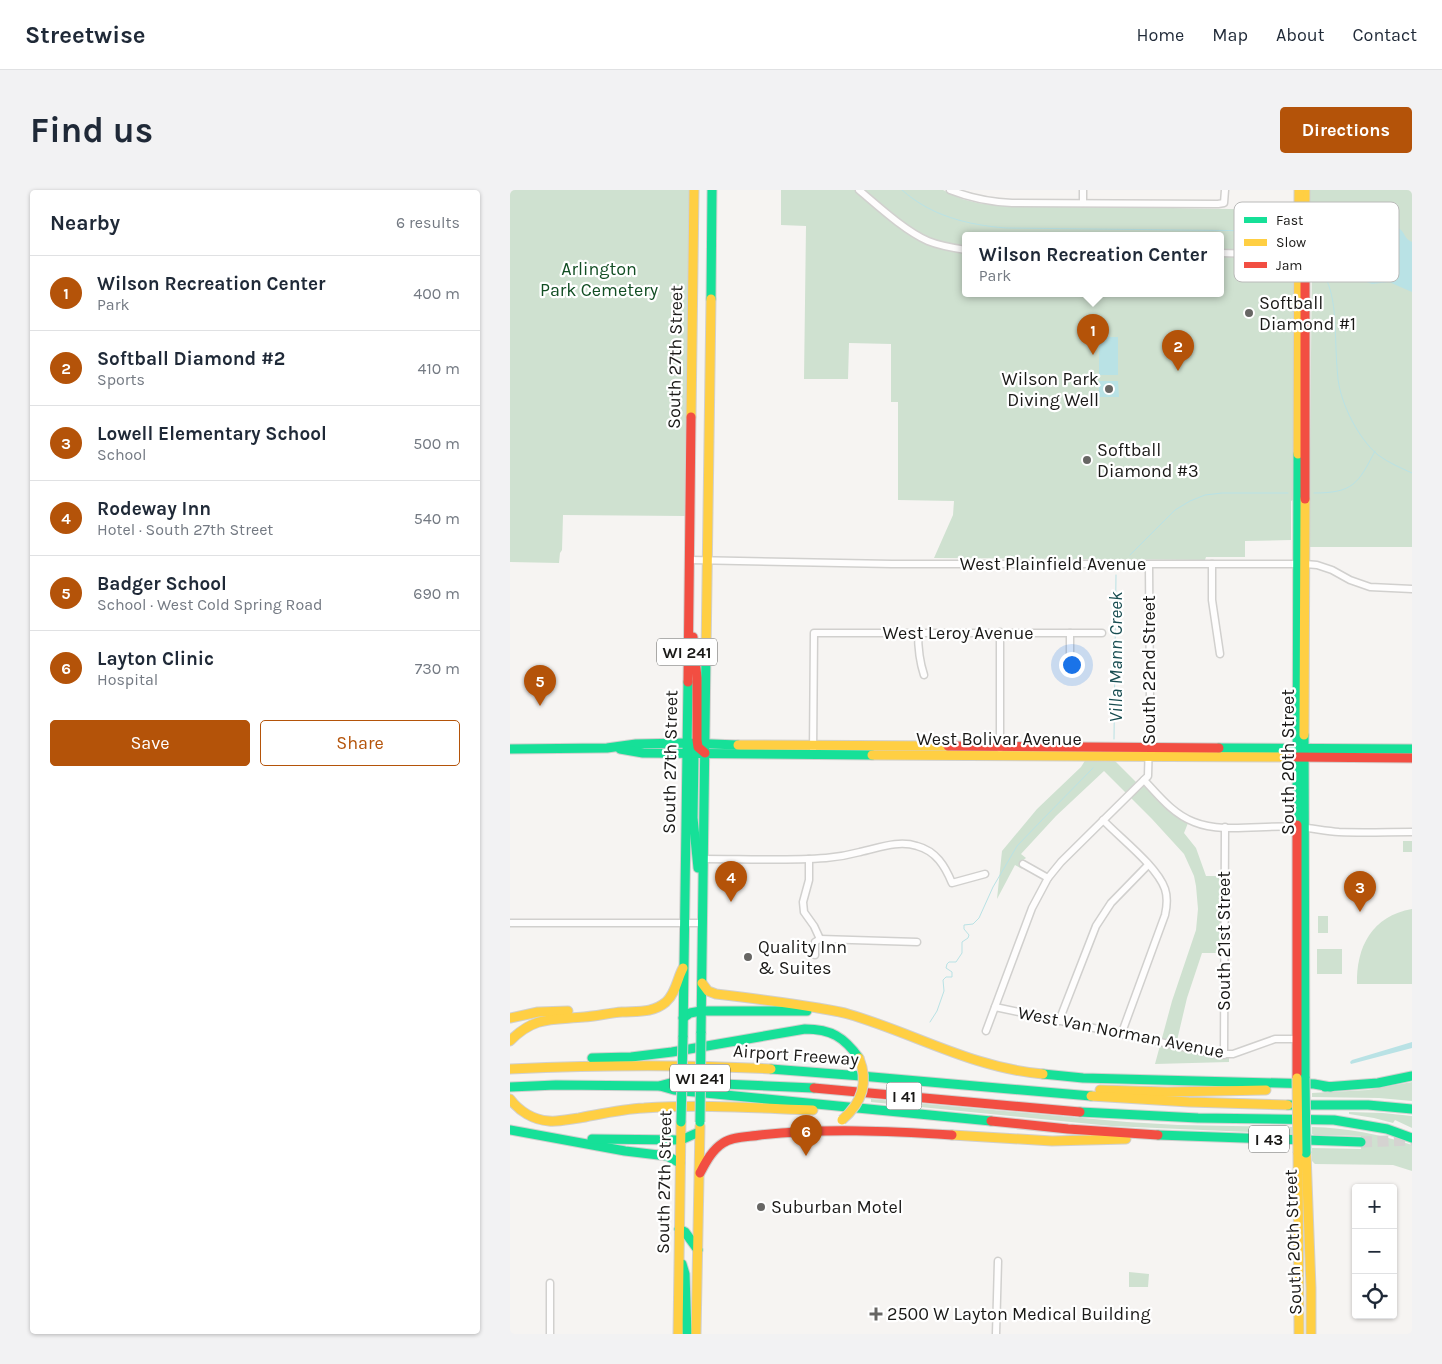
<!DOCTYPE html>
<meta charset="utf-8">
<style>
body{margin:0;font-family:Karla,sans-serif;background:#f2f2f3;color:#1f2937}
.controls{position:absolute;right:15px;bottom:15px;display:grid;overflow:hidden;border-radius:5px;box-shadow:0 1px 4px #0004}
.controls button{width:45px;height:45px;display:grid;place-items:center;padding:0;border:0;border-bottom:1px solid #e0e1e3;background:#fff;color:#1f2937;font:25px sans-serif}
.you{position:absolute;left:561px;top:474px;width:18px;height:18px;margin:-12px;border:4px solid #fff;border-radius:50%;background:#1a73e8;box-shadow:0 0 0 8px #1a73e833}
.badge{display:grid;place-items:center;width:32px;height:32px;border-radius:50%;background:#b45309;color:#fff;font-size:16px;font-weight:700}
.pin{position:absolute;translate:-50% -41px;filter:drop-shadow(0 1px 2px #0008)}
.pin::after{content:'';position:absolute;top:26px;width:18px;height:15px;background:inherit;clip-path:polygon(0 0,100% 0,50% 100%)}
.popup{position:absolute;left:452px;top:42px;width:262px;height:65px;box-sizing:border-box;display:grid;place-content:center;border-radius:5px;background:#fff;filter:drop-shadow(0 1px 4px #0005);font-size:16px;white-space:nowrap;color:#747a83}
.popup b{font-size:19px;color:#1f2937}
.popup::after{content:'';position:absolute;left:50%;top:100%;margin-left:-10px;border:10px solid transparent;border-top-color:#fff}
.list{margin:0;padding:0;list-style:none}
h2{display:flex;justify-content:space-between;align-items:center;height:65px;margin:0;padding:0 20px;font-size:21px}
h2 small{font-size:16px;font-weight:400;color:#747a83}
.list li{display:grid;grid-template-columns:32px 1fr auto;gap:15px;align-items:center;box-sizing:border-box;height:75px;padding:0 20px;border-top:1px solid #e0e1e3}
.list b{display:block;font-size:19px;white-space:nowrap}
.list p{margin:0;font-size:16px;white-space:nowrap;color:#747a83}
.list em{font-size:16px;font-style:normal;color:#747a83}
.actions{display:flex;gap:10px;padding:15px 20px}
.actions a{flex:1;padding:11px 0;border:1px solid #b45309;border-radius:5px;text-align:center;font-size:18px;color:#b45309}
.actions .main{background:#b45309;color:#fff}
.icon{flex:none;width:28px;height:28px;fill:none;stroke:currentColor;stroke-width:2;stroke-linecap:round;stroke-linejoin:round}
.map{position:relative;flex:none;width:902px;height:1144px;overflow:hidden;border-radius:5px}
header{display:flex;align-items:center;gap:30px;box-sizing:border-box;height:70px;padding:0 25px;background:#fff;border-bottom:1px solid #e0e1e3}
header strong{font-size:24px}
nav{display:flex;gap:28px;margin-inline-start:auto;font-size:18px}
.intro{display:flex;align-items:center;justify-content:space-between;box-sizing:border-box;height:120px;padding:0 30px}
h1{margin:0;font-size:35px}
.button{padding:12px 22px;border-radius:5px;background:#b45309;color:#fff;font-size:18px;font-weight:700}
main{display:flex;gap:30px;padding:0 30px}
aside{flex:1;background:#fff;border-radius:5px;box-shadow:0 1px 4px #0004}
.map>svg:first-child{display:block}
</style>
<header>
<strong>Streetwise</strong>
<nav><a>Home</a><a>Map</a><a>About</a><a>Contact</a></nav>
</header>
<div class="intro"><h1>Find us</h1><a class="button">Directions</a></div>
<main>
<aside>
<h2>Nearby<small>6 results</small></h2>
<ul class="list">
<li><span class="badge">1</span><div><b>Wilson Recreation Center</b><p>Park</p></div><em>400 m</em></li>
<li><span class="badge">2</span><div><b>Softball Diamond #2</b><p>Sports</p></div><em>410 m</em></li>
<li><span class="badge">3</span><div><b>Lowell Elementary School</b><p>School</p></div><em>500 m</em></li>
<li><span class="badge">4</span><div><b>Rodeway Inn</b><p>Hotel · South 27th Street</p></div><em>540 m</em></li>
<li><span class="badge">5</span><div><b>Badger School</b><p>School · West Cold Spring Road</p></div><em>690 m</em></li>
<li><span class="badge">6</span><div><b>Layton Clinic</b><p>Hospital</p></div><em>730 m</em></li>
</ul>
<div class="actions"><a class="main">Save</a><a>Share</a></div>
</aside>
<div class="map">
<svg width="902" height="1144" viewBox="0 0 902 1144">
<rect width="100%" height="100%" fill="#f6f4f2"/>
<!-- green -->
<g fill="#cfe1d0" fill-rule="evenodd">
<path d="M0 0H180L175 326 53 325 52 360 50 363 49 373 0 372Z"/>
<path d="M271 0H345L392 37H400L354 0H433L452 9 468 13 484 15 783 20 784 60 783 292V310L781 311V350L735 351V367H696L695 370 424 368 443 325 444 311 388 310V212H381V154L339 153 338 189H294L296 36 271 35ZM456 46H710V104H456Z"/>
<path d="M800 0H902V357H799L802 68 800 56Z"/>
<path d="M576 569 604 570 631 597 634 596 637 598 665 626 678 633 674 643 686 658 696 686H710V763H692L677 808 665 859 706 868H719V872L645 874 662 811 686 740 688 719 686 696 684 686 674 664 642 629 594 581 546 626 511 664 516 668 512 671 510 676 512 679 505 675 487 709 492 661 527 619 571 577Z"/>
<rect x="893" y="651" width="9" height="11"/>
<path d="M902 719V794H847C846 757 862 726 902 719Z"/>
<rect x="808" y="726" width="10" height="17"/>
<rect x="807" y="759" width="25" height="25"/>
<path d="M902 892V911L869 908 802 907V903L858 900Z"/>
<path d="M361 909 617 932 668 935 783 937V944L601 936 361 912Z"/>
<path d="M839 922 873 923 902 926V938L885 930 883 933 864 928 839 924Z"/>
<path d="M802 937C837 938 869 944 902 955V981L883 975 805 974 802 971V958L851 959V946L804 945 802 944Z"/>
<path d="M619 1082 639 1084 638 1097H619Z"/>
</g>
<!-- water -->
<g fill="#b9e2e5">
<path d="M861 27C871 30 883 33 891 40 896 45 894 48 902 52V102L879 92 862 94 851 90 836 69 829 55 833 42 846 29Z"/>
<rect x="589" y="147" width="19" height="38"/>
<path d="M589 191H608L609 207H589Z"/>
<path d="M902 852V858L841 874 840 872 842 870Z"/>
</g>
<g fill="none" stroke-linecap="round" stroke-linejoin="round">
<!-- stream -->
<g stroke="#b9e2e5" stroke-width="1">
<path d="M392 0C421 26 458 35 496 38L757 41 767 43 783 51"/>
<path d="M802 68C820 86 824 110 825 135 826 153 826 171 828 189 831 214 848 248 868 265 879 273 891 278 902 283"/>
<path d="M804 303C843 303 848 294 865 261"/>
<path d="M620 365 665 320 680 311 695 305 712 303H778"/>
<path d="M604 549 606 385"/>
<path d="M420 832 427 821 434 801 433 790 436 787H442V782L436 778 437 774 439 772H446L452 763V752L458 748 459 745 454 739V735L463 734 469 728 483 697 507 656 531 631 583 578"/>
</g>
<!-- highway-tunnel -->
<path stroke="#d5d3d1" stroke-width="11" stroke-dasharray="11 5.5" stroke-linecap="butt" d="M851 952 902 950"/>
<!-- street casing -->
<g stroke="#d1d0ce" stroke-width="9">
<g id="street">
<path d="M349 0C368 16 395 41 418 51 430 56 443 58 456 60"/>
<path d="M440 0C460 8 480 12 502 13L708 14 714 13 715 0"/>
<path d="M573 13V0"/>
<path d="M710 63 748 64 770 68H791"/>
<path d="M180 370 382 374H795L807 375 822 380 840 390 860 397 902 399"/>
<path d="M702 374V410L710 464"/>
<path d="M408 442C408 457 409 470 414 485"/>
<path d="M560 483V443"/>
<path d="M490 559V442"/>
<path d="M303 564 304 443H592"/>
<path d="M634 590C649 606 663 624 684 632 713 644 755 634 787 637 801 638 815 641 829 642 853 643 878 642 902 642"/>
<path d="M593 630C610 648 647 676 655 699 658 708 657 716 655 725L611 845"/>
<path d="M193 669C234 669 276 671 316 668 328 667 339 665 350 662 369 658 388 650 407 656 426 661 435 676 442 693L475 684"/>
<path d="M299 669V690L293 712 294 722 304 736 310 749"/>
<path d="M513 674 538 688"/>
<path d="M0 733H193"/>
<path d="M305 765V752L310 749 407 752"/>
<path d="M485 817 706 864H723L765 849H790"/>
<path d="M549 831 586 736 601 713 638 675"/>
<path d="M476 841 522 718 538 688 551 672 638 586 640 511 639 375"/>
<path d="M714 865 715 637"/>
<path d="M40 1144V1093"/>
<path d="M486 1144 488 1071"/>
</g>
</g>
<!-- fast casing -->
<g stroke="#d1d0ce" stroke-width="11">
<g id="fast">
<path d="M201 109 202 0"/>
<path d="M794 545 795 888"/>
<path d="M176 553 184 563 183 628 188 678"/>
<path d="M709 558 902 559"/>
<path d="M0 559 97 558 126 554 176 553 228 555"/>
<path d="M110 559 133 563 362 565"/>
<path d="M787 635 788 264"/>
<path d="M173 828 180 823 191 821H297"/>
<path d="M191 843 196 464"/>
<path d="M173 847 178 492"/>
<path d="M82 868 121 867 162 862 295 839C321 839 334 847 349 868"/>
<path d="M261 879 351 886 581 906"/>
<path d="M533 884 573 888 804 894 821 897"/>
<path d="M150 896 164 900 481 931"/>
<path d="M0 897 46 895 149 896 164 892 304 898"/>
<path d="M815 897 868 893 902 886"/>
<path d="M778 915H858L902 919"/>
<path d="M570 922 688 928 824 930 877 939 902 948"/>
<path d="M0 940 115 961 157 966 170 973"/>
<path d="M648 945 851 952"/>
<path d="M82 949 171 950 189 942"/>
<path d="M169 1039 175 1042 188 1060"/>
<path d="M172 1074 175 1084 177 1144"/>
</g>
</g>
<!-- slow casing -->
<g stroke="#d1d0ce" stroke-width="11">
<g id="slow">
<path d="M795 73V0"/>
<path d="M181 227 184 0"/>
<path d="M788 264 789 0"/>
<path d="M196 464 201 109"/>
<path d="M794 545 795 309"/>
<path d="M228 555 438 556"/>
<path d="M362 565 781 567"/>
<path d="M192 793 198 801 206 804C240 808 274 812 308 818 318 820 328 821 338 824 404 843 462 878 533 884"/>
<path d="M0 828 28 822 58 821"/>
<path d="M0 851C24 826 42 830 74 827 87 826 99 823 112 822 128 821 143 823 156 812 166 803 167 789 173 778"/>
<path d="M0 879C87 875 174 874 261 879"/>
<path d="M590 900 657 902 756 900"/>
<path d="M581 906 679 912 778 915"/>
<path d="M0 909C9 921 23 930 39 931 49 932 60 929 69 928 91 924 112 919 134 918 190 914 247 918 303 920"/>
<path d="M442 945 542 951 616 949"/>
<path d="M788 963 789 1144"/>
<path d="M796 963 801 1098V1144"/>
<path d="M168 1144 171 932"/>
<path d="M186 1144 190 936"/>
</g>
</g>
<!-- jam casing -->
<g stroke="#d1d0ce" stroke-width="11">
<g id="jam">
<path d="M795 309V73"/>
<path d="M183 447 187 488V550L188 557 195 563"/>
<path d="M178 492 181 227"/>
<path d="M438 556 709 558"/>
<path d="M781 567 902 568"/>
<path d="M787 635V888"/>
<path d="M304 898 570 922"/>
<path d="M481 931 558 939 648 945"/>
<path d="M190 983C196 972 202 960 213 953 223 946 239 947 250 945 314 938 379 941 442 945"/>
</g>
</g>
<!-- street -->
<use href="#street" stroke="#fefdfd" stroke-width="6"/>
<!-- fast -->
<use href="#fast" stroke="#16e098" stroke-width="9"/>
<!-- slow -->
<use href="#slow" stroke="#ffcf43" stroke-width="9"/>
<!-- jam -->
<use href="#jam" stroke="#f24e42" stroke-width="9"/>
<!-- fast-bridge casing -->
<g stroke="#d1d0ce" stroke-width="11" stroke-linecap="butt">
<g id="fast-bridge">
<path d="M795 888 796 963"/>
<path d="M171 932 173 847"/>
<path d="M190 932 191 843"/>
</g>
</g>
<!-- slow-bridge casing -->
<g stroke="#d1d0ce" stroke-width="11" stroke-linecap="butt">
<g id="slow-bridge">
<path d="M787 888 788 963"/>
<path d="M332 930C352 913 359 893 349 868"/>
</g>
</g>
<!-- fast-bridge -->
<use href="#fast-bridge" stroke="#16e098" stroke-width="9"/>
<!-- slow-bridge -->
<use href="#slow-bridge" stroke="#ffcf43" stroke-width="9"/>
</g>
<!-- markers -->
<g fill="#676664" stroke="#fff" stroke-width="2">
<circle cx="739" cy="123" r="5"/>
<circle cx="599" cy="199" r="5"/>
<circle cx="577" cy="270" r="5"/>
<circle cx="238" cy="767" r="5"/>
<circle cx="251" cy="1017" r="5"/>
<path d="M363.5 1116.5h5v5h5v5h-5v5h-5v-5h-5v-5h5z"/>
</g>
<g text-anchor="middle" stroke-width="4.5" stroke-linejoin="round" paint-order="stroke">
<!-- shield labels -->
<g fill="#fff" stroke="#5f5e5d" stroke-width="1">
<rect x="147" y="448.5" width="60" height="27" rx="4"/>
<rect x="160" y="874.5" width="60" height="27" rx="4"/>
<rect x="376.5" y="892.5" width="35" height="27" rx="4"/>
<rect x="739" y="935.5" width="40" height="27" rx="4"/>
</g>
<g font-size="16" font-weight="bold" fill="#1a1917">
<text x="177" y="468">WI 241</text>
<text x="190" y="894">WI 241</text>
<text x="394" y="912">I 41</text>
<text x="759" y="955">I 43</text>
</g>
<!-- park labels -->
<g font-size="18" fill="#124e24" stroke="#fff">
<text x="89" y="85">Arlington<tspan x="89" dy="21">Park Cemetery</tspan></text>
</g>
<!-- poi labels -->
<g font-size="18" fill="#1a1917" stroke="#fff" text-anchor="start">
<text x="749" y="119">Softball<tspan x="749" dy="21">Diamond #1</tspan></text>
<text x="589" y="195" text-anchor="end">Wilson Park<tspan x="589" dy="21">Diving Well</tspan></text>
<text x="587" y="266">Softball<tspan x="587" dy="21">Diamond #3</tspan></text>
<text x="248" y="763">Quality Inn<tspan x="248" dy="21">&amp; Suites</tspan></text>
<text x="261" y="1023">Suburban Motel</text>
<text x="377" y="1130">2500 W Layton Medical Building</text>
</g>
<!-- street labels -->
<g font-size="18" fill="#1a1917" stroke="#fff">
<text transform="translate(165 167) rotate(-89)" y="6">South 27th Street</text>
<text x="543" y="380">West Plainfield Avenue</text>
<text x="448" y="449">West Leroy Avenue</text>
<text transform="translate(639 480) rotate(-90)" y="6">South 22nd Street</text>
<text x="489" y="555">West Bolivar Avenue</text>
<text transform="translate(160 572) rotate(-89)" y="6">South 27th Street</text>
<text transform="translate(778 572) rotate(-90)" y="6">South 20th Street</text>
<text transform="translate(714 751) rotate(-90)" y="6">South 21st Street</text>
<text transform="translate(611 842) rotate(11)" y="6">West Van Norman Avenue</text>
<text transform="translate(286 865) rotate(4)" y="6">Airport Freeway</text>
<text transform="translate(154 992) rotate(-89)" y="6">South 27th Street</text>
<text transform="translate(783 1052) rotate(-92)" y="6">South 20th Street</text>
</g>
<!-- water labels -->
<g font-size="19" font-style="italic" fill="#184d51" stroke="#fff">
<text transform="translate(605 467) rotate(-90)" y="7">Villa Mann Creek</text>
</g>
</g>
<!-- legend -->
<rect x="724" y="12" width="165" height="80" rx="8" fill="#fff" stroke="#babab9" stroke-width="1"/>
<rect x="734" y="27" width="23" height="6" fill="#16e098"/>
<rect x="734" y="49" width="23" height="7" fill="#ffcf43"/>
<rect x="734" y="72" width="23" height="6" fill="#f24e42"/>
<g font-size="14" fill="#1a1917">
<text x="766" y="35">Fast</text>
<text x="766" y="57">Slow</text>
<text x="766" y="80">Jam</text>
</g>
</svg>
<div class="controls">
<button>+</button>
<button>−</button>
<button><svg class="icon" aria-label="locate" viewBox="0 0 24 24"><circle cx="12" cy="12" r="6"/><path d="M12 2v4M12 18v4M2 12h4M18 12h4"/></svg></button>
</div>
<div class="you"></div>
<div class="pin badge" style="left:583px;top:165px">1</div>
<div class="popup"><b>Wilson Recreation Center</b>Park</div>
<div class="pin badge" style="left:668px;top:181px">2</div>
<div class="pin badge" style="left:850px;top:722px">3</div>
<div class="pin badge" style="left:221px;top:712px">4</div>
<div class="pin badge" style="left:30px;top:516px">5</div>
<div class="pin badge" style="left:296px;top:966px">6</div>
</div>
</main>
